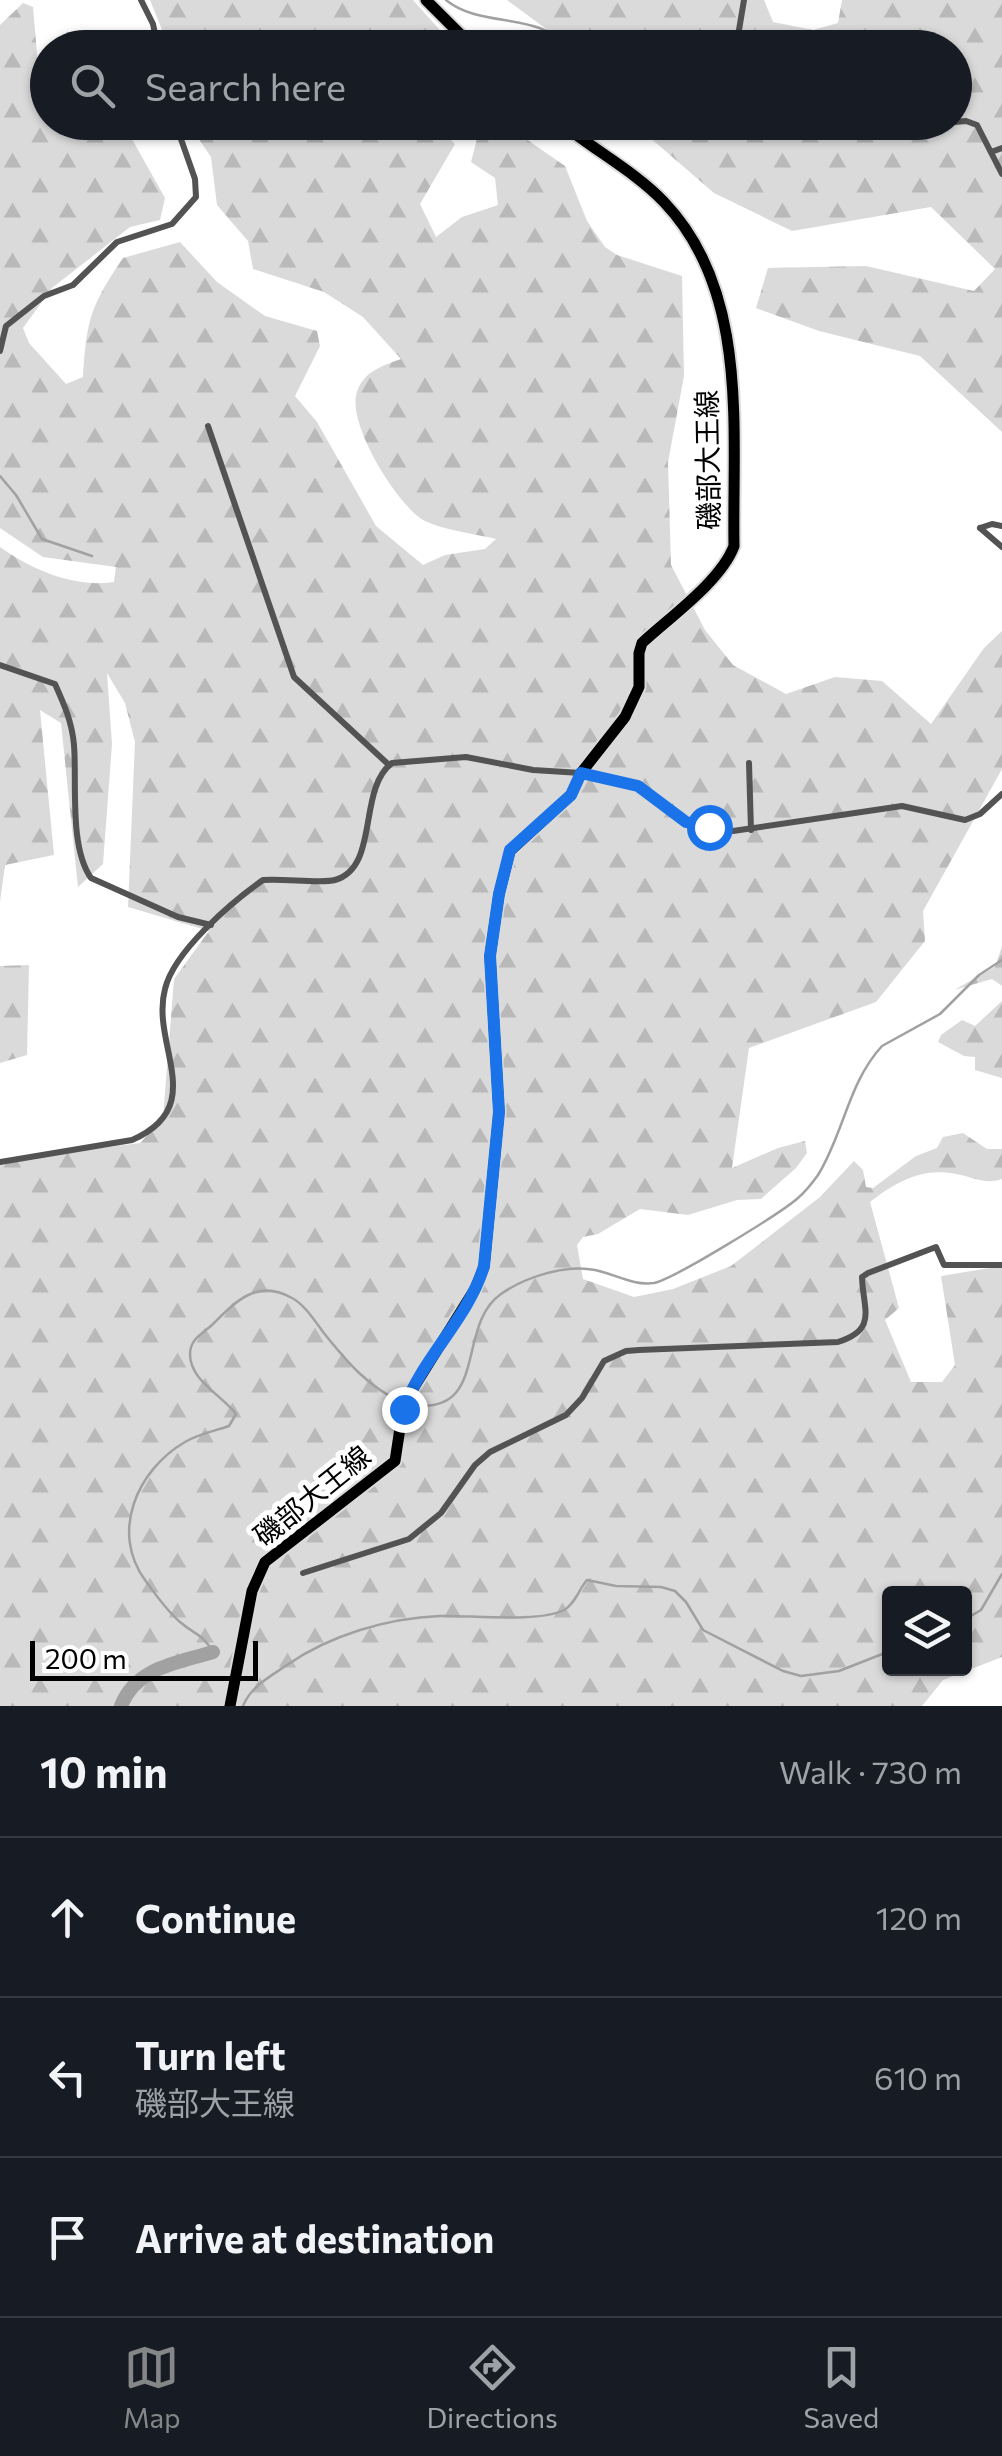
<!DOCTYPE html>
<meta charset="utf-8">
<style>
body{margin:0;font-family:Commissioner,"Noto Sans JP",sans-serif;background:#20242c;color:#f1f3f6}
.controls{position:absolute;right:30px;bottom:30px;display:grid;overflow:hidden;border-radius:10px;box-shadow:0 2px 8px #0004}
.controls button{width:90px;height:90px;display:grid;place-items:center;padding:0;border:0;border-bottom:2px solid #363941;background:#171b24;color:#f1f3f6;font:50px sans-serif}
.scale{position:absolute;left:30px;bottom:25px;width:228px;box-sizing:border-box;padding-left:10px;border:5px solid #000;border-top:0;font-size:28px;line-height:35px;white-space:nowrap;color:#000;-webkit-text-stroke:8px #fff;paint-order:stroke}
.stop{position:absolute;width:30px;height:30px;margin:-22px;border:8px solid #1a73e8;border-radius:50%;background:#fff}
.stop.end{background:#1a73e8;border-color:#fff;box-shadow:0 2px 10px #0008}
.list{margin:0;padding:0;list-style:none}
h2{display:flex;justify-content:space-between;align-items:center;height:130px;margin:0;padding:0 40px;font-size:42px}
h2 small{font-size:32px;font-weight:400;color:#9ea1a6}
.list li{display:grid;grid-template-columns:65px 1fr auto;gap:30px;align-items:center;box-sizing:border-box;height:160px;padding:0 40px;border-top:2px solid #363941}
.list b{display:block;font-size:38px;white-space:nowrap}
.list p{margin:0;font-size:32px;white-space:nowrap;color:#9ea1a6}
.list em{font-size:32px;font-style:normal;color:#9ea1a6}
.icon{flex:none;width:55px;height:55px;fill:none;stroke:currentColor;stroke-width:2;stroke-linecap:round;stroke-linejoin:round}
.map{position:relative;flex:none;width:1002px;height:1706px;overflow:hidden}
.search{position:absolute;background:#171b24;box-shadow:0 2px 8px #0004;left:30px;right:30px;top:30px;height:110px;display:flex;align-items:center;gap:25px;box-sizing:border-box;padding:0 35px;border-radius:55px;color:#9ea1a6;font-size:38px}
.sheet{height:610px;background:#171b24}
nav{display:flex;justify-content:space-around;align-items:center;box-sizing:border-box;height:140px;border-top:2px solid #363941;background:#171b24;font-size:28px;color:#9ea1a6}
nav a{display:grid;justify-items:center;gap:5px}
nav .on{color:#858687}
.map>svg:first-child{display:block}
</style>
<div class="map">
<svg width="1002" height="1706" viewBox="0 0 1002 1706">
<defs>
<pattern id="forest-firs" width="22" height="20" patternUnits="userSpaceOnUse" patternTransform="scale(2.5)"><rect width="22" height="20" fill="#dadada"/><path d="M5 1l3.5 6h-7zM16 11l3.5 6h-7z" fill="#b9b9b9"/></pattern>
</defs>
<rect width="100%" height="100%" fill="#fff"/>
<!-- forest -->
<g fill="url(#forest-firs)" fill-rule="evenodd">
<path d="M150 0H413L455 47H169Z"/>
<path d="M507 0H764L773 22 813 30 838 23 842 0H1002V432L920 356 819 331 756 308 768 268 866 266 974 291 995 269 931 207 792 231 714 193 633 123 954 122V48L564 47 545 28Z"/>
<path d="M23 3 33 7 40 88 47 97 48 122 123 123 165 198 160 220 130 227 52 288 23 328 29 343 66 384 83 377C87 319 90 307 123 258L180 242 217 282 265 316 317 331 320 346 295 396 317 422 376 526 423 565 445 555 485 549 496 539C477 534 435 529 420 518 395 500 350 428 356 396 361 372 382 366 401 359L363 317 324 292 253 269 248 241 217 205 211 157 188 123H433L455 144 420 204 436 237 462 217 498 205 495 178 471 162 480 127 516 132 565 166 587 221 605 247 617 255 682 276 684 376 668 462 671 565 705 630 733 665 786 694 835 677 882 681 931 724 984 648 1002 631V769L923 911 925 941 876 1002 749 1048 732 1168 778 1148 805 1141 807 1153 796 1168 761 1199 737 1200 688 1215 640 1209 598 1234 583 1237 577 1245 583 1279 634 1297 673 1289 731 1266 820 1197 854 1161 863 1170 866 1187 873 1188 916 1156 937 1148 943 1137 963 1133 987 1149H1002V1179C985 1185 973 1177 956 1174 922 1167 896 1182 870 1202L899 1308 885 1320 911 1382H942L955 1365 941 1276 1002 1266V1657L943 1680 922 1706H0V1161L140 1143 163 1118 174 979 209 931 128 907 135 742 125 703 107 673 112 744 103 864 78 887 61 723 40 710 54 855 5 865 0 902V547C32 570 75 588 114 582L116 567 43 557 0 528V25ZM890 1594H964V1668H890Z"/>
<path d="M1002 946V986L992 979 954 990 995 967Z"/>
<path d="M29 965 27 1055 0 1063V966Z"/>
<path d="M1002 1001V1078L975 1070V1057L964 1056 938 1042 941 1035 962 1020 975 1026Z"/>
</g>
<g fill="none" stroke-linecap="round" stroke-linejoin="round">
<!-- stream -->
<g stroke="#a1a1a1" stroke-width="2.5">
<path d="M446 0C481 29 541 11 567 48"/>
<path d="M605 122 618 138"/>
<path d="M0 476 16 495 42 539 92 556"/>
<path d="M411 1405C490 1416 455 1326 501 1294 525 1277 566 1264 595 1270 615 1274 633 1286 654 1283 674 1279 781 1213 798 1198 805 1192 813 1182 818 1175 844 1133 848 1083 882 1046L940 1014 979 975 1002 960"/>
<path d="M964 1620 981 1610 1002 1574"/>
<path d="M213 1652C203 1634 195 1635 180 1622 167 1611 155 1594 145 1580 110 1532 137 1470 185 1442 198 1434 215 1431 229 1426L236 1414C222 1395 190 1381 190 1354 190 1339 203 1333 212 1325 235 1302 257 1278 292 1298 304 1304 315 1321 323 1332 347 1362 368 1387 403 1403"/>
<path d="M243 1706C251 1686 270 1677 287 1665 330 1635 388 1618 440 1616 469 1615 539 1623 564 1610 575 1604 579 1589 587 1580L616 1586 661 1587 675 1591 686 1602 703 1630 783 1671 801 1676 839 1671 890 1651"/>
</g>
<!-- river -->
<path stroke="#a1a1a1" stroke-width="14" d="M121 1706C136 1667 178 1663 213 1652"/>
<!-- primary casing -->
<g stroke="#dbdbdb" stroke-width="15">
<g id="primary">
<path d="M426 0 474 48"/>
<path d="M230 1706 252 1591 265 1562 395 1461 402 1415 409 1395 475 1289 484 1267 499 1112 490 956 499 894 510 851 571 795 581 773 625 717 639 687V653L642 643C670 617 721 581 734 546 732 431 750 292 664 202 636 172 592 149 560 122"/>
</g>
</g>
<!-- street -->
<g stroke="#535353" stroke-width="6">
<path d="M141 0 153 24 158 48"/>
<path d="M736 48 744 0"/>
<path d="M808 122 816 128 954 122"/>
<path d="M954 122 966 121 977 125 1002 174"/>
<path d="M991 152 1002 148"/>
<path d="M0 351 6 326 44 296 73 285 117 242 172 224 196 197 195 179 175 122"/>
<path d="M208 426 294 677 389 765"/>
<path d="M980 528 1002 547"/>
<path d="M980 528 992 524 1002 526"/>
<path d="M0 665 55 684C64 704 72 722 74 745 77 782 69 847 91 878L178 917 211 925"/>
<path d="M749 763 751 830"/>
<path d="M0 1162 132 1140C210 1106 150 1045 165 989 174 951 232 902 263 880 282 878 321 884 335 880 380 867 357 789 392 763L466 757 533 770 581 773 638 786 686 822 733 831 902 806 965 820 980 814 1002 794"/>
<path d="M303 1573 409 1539 441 1513 475 1465 490 1452 566 1415 582 1398 604 1361 626 1351 639 1350 838 1342C878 1329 863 1310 862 1277L868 1273 936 1247 944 1265H1002"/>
</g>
<!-- primary -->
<use href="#primary" stroke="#000" stroke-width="11"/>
</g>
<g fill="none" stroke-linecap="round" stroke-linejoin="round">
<!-- route -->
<path stroke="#1a73e8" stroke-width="12" d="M404 1409C422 1358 468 1319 484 1266L499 1112 490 956 499 894 510 850 571 795 581 773 638 786 686 822 709 827"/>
</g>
<g text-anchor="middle" stroke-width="10" stroke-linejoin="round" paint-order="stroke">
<!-- street labels -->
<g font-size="28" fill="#000" stroke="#fff">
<text transform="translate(708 460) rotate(-91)" y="10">磯部大王線</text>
<text transform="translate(312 1496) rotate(-39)" y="10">磯部大王線</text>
</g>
</g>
</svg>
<div class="controls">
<button><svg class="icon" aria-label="layers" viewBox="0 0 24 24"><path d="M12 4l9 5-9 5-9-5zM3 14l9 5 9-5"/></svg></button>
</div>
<div class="scale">200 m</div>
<div class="stop" style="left:709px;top:827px"></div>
<div class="stop end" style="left:404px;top:1409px"></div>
<div class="search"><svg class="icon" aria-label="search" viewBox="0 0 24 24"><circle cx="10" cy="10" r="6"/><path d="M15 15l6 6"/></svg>Search here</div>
</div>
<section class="sheet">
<h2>10 min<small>Walk · 730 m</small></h2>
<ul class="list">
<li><svg class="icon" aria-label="ahead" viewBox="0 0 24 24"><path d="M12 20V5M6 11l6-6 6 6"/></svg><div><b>Continue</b></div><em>120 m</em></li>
<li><svg class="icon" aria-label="left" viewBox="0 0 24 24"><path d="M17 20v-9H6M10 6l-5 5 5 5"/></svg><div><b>Turn left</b><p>磯部大王線</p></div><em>610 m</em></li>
<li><svg class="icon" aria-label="arrive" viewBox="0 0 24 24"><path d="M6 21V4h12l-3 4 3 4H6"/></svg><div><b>Arrive at destination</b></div></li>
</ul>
</section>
<nav>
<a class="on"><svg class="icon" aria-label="map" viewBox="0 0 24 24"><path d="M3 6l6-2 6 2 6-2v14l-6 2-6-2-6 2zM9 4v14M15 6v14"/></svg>Map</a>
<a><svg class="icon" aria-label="directions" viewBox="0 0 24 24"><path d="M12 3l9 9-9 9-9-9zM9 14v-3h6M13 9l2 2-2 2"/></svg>Directions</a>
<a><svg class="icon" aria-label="saved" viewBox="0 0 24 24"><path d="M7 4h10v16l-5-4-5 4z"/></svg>Saved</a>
</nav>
